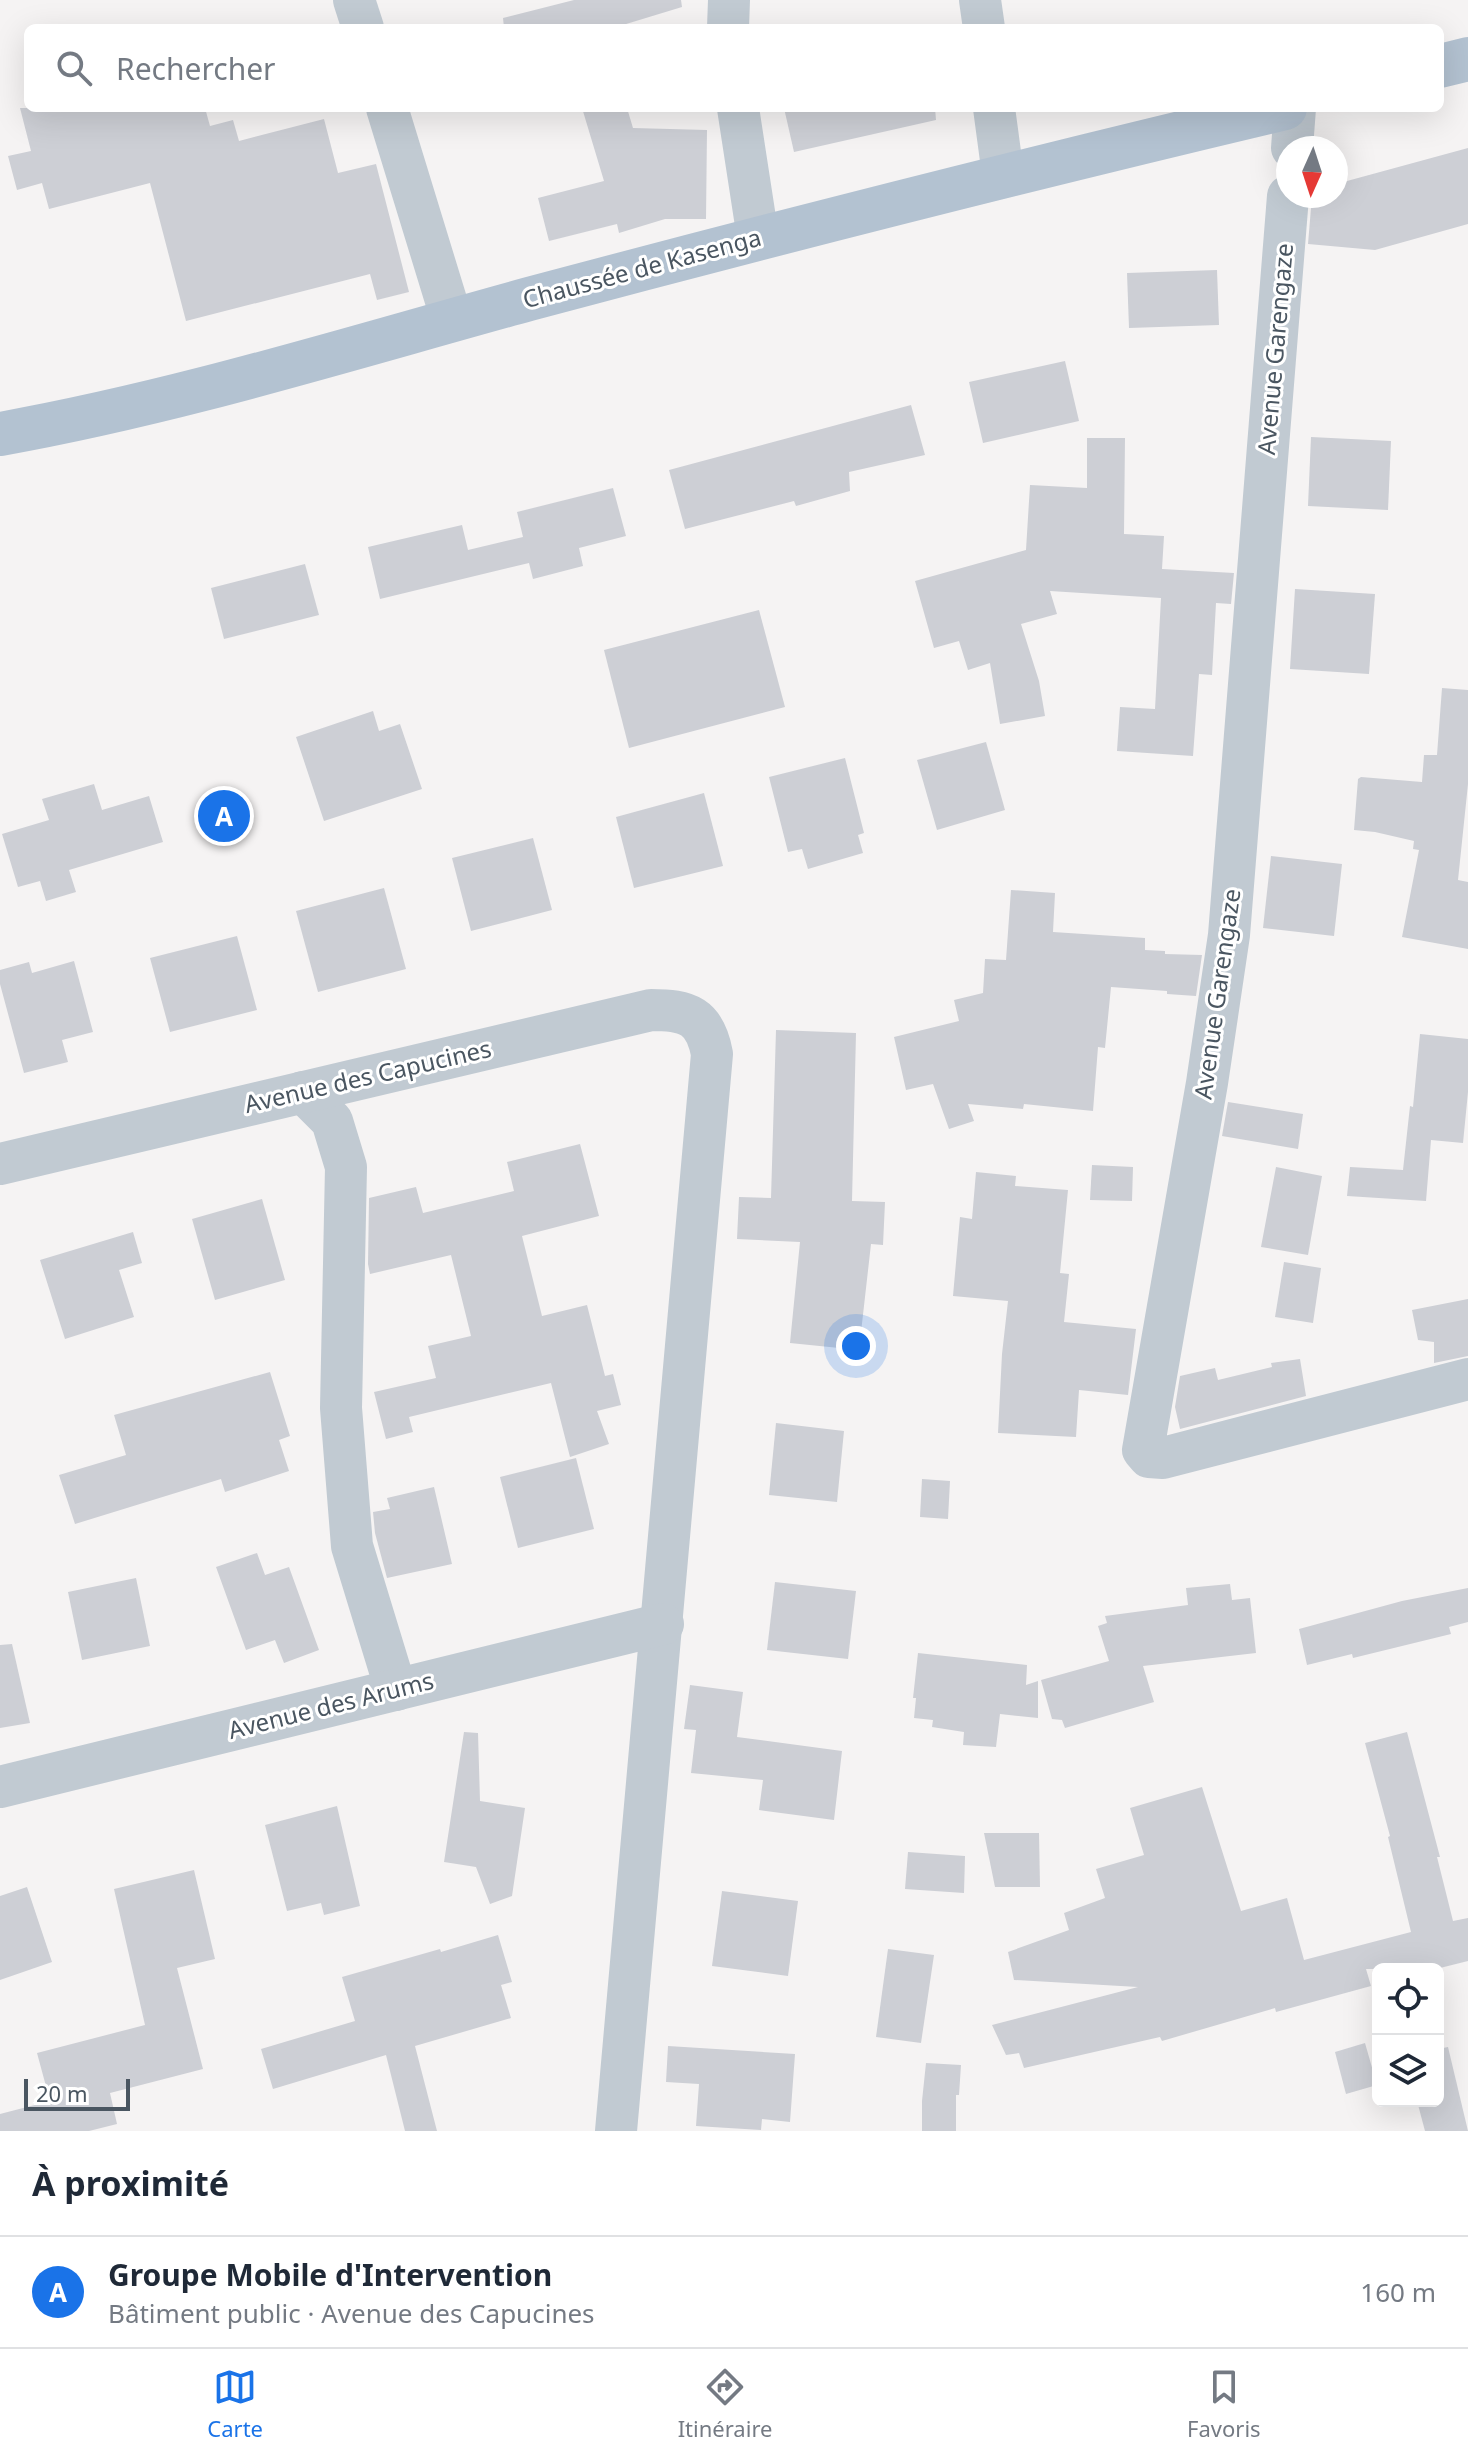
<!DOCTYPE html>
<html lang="fr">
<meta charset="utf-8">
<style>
body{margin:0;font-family:"Noto Sans",sans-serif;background:#f2f2f3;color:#1f2937}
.controls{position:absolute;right:24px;bottom:24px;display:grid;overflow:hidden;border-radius:12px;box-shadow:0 8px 32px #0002}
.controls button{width:72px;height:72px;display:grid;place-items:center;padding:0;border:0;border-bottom:2px solid #e0e1e3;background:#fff;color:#1f2937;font:40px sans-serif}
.compass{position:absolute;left:1276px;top:136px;width:72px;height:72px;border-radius:50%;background:#fff;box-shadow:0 8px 32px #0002;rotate:183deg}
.scale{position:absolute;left:24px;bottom:20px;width:106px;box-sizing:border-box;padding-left:8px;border:4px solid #4a5661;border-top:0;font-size:22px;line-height:28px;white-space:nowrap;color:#4a5661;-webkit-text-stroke:6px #fff;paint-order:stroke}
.you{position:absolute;left:856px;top:1346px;width:28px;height:28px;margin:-20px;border:6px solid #fff;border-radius:50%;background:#1a73e8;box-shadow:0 0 0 12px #1a73e833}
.badge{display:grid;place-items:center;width:52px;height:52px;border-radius:50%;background:#1a73e8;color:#fff;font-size:26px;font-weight:700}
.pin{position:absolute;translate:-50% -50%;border:4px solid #fff;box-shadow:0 2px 8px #0006}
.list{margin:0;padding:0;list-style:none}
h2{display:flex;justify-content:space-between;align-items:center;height:104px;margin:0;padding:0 32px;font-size:34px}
h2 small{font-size:26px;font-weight:400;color:#747a83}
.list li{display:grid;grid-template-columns:52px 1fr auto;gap:24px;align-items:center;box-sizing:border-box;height:112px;padding:0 32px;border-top:2px solid #e0e1e3}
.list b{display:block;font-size:30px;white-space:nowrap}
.list p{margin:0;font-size:26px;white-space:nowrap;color:#747a83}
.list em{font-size:26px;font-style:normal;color:#747a83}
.icon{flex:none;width:44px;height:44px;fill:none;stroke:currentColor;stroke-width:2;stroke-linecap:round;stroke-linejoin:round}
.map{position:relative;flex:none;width:1468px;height:2131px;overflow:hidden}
.search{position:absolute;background:#fff;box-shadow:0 8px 32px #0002;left:24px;right:24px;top:24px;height:88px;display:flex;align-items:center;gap:20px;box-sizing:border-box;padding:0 28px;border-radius:12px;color:#747a83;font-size:30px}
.sheet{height:216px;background:#fff}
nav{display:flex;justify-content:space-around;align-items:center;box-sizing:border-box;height:112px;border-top:2px solid #e0e1e3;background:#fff;font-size:22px;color:#747a83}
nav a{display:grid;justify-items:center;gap:4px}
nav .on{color:#1a73e8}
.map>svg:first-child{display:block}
</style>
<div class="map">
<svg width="1468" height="2131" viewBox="0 0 1468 2131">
<rect width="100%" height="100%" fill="#f5f3f3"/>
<!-- building -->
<g fill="#cdcfd5">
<path d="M574 0H681L682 7 613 28H504L503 18Z"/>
<path d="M20 108H205L210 126 233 120 239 141 324 119 338 173 376 164 409 292 377 300 370 274 186 321 150 183 49 209 42 183 17 190 8 156 31 151Z"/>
<path d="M582 108H627L633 128 707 130 706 219H665L619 233 617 224 549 241 538 198 604 181Z"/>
<path d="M784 108H935L936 120 794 152Z"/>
<path d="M1468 148V224L1375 250 1308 244 1312 196H1336V184Z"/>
<path d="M1217 270 1219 325 1129 328 1127 273Z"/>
<path d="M1065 361 1079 421 983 443 969 382Z"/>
<path d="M911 405 925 455 849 472 850 491 796 506 794 501 685 529 669 470Z"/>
<path d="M1311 437 1391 441 1388 510 1308 506Z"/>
<path d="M1087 438H1125L1124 534 1164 536 1162 569 1234 573 1231 604 1216 603 1212 675 1199 674 1193 756 1117 751 1120 707 1155 709 1161 598 1050 591 1057 614 1021 624 1039 681 1045 716 1000 724 990 663 968 670 959 641 934 648 915 581 1026 550 1030 485 1087 488Z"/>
<path d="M613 488 626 536 579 548 583 566 533 579 529 563 380 599 368 547 462 525 468 550 523 537 517 512Z"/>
<path d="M305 564 319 615 224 639 211 588Z"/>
<path d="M1295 589 1375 594 1369 674 1290 669Z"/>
<path d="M759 610 785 707 629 748 604 650Z"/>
<path d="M1442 688 1468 690V784L1458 880 1468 882V949L1402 937 1419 850 1413 849 1414 841 1375 832 1354 830 1358 779 1361 777 1422 782 1424 755H1437Z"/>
<path d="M373 711 379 731 400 724 422 789 324 821 296 737Z"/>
<path d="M986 742 1005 810 937 830 917 760Z"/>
<path d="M845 758 864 833 858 835 863 853 808 869 802 849 788 852 769 777Z"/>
<path d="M94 784 102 810 149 796 163 842 69 870 76 892 46 901 40 881 18 887 2 834 49 820 42 799Z"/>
<path d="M704 793 723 866 634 888 616 817Z"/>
<path d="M533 838 552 910 471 931 452 858Z"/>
<path d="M1271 856 1342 864 1334 936 1263 928Z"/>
<path d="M384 888 406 969 318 992 296 911Z"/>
<path d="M1011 890 1055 893 1053 932 1145 938V950L1165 951V954L1202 955 1196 996 1167 994V991L1111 987 1105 1048 1098 1047 1093 1111 1024 1104 1023 1109 968 1104 974 1121 949 1129 933 1084 906 1090 894 1037 959 1021 954 1000 983 993 985 959 1006 960Z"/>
<path d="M237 936 257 1010 170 1032 150 958Z"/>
<path d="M74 961 93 1032 62 1040 68 1062 24 1073 0 984V970L29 962 32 973Z"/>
<path d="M776 1030 856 1033 852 1201 885 1202 883 1245 871 1244 859 1350 790 1343 800 1242 737 1239 739 1197 771 1198Z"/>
<path d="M1420 1034 1468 1039V1092L1463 1143 1431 1140 1426 1201 1347 1196 1350 1167 1403 1170 1410 1106 1413 1107Z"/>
<path d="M1228 1102 1303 1114 1298 1149 1222 1136Z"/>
<path d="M580 1144 599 1216 522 1236 542 1316 587 1305 605 1376 613 1374 621 1405 597 1411 609 1444 570 1457 551 1383 409 1417 413 1432 386 1439 374 1392 436 1378 428 1346 471 1336 451 1255 370 1274 368 1264 369 1198 416 1187 423 1213 514 1191 507 1162Z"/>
<path d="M1092 1165 1133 1167 1132 1201 1090 1200Z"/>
<path d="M1276 1167 1322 1176 1308 1255 1261 1247Z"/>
<path d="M976 1172 1016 1176 1015 1186 1068 1190 1060 1273 1069 1274 1064 1322 1136 1329 1128 1395 1079 1390 1076 1437 998 1433 1002 1354 1008 1301 953 1296 960 1217 972 1219Z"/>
<path d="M262 1199 285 1280 215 1300 192 1219Z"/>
<path d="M133 1232 142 1263 119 1270 134 1317 65 1339 40 1260Z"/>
<path d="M1284 1262 1321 1268 1313 1323 1275 1317Z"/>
<path d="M1468 1299V1356L1434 1363V1342L1418 1340 1412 1310Z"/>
<path d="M1300 1359 1306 1396 1180 1429 1175 1407 1180 1376 1215 1368 1218 1380 1272 1367 1271 1363Z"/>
<path d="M270 1372 290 1436 279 1440 289 1471 225 1492 221 1479 75 1524 59 1475 126 1455 114 1415Z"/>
<path d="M776 1423 844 1431 837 1502 769 1495Z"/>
<path d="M576 1458 594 1529 518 1548 500 1477Z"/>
<path d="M922 1479 950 1481 948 1519 920 1517Z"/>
<path d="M434 1487 452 1564 387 1578 375 1533 373 1512 390 1509 387 1498Z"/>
<path d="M257 1553 265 1575 289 1567 319 1650 284 1663 275 1640 246 1650 216 1567Z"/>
<path d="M136 1578 150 1646 82 1660 68 1592Z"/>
<path d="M775 1582 856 1591 848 1659 767 1650Z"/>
<path d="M1230 1584 1232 1600 1250 1598 1256 1653 1143 1666 1154 1702 1065 1728 1062 1720 1052 1719 1041 1680 1109 1661 1098 1626 1107 1623 1105 1616 1188 1605 1186 1588Z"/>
<path d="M1468 1588V1622L1449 1627 1451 1634 1353 1658 1352 1654 1307 1665 1299 1629 1402 1601Z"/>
<path d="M12 1644 30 1723 0 1728V1645Z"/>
<path d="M918 1653 1027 1665 1026 1685 1038 1681V1718L1000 1714 996 1747 963 1745 964 1732 932 1727 933 1720 914 1718 916 1698H913Z"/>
<path d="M690 1685 743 1692 737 1737 842 1751 834 1820 759 1810 763 1780 691 1773 696 1730 684 1729Z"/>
<path d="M464 1732 478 1733 480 1801 525 1808 512 1896 490 1904 476 1867 444 1862Z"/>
<path d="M1407 1732 1440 1857H1437L1453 1921 1468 1918V1961L1436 1969H1366L1371 1986 1276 2012 1275 2008 1162 2041 1160 2037 1024 2068 1019 2053 1006 2055 992 2025 1138 1987 1014 1980 1008 1952 1069 1930 1064 1913 1105 1898 1096 1869 1144 1855 1130 1808 1202 1787 1241 1911 1287 1898 1304 1960 1411 1932 1388 1837 1390 1836 1365 1743Z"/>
<path d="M337 1806 360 1906 324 1915 321 1903 287 1911 265 1825Z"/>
<path d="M984 1833H1039L1040 1887H995Z"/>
<path d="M908 1852 965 1856 964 1893 905 1889Z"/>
<path d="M194 1870 215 1959 177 1968 203 2069 110 2093 117 2124 89 2131H0V2114L50 2101 37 2053 145 2025 114 1889Z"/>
<path d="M27 1887 52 1962 0 1980V1896Z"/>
<path d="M722 1891 798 1901 788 1976 712 1966Z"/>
<path d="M498 1935 512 1982 501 1985 511 2018 415 2046 437 2131H405L386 2055 273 2089 261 2049 355 2021 342 1977 440 1949 441 1952Z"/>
<path d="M888 1949 934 1955 921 2043 876 2037Z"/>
<path d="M1365 2043 1377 2085 1346 2094 1335 2052Z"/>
<path d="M668 2046 795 2054 790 2122 762 2119 761 2130 696 2126 699 2084 666 2082Z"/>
<path d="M1448 2047 1468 2131H1425L1417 2101H1438V2049Z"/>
<path d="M926 2063 961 2065 959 2095H956V2131H922V2101Z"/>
</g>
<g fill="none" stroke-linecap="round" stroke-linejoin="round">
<!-- minor -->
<g stroke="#c1cad2" stroke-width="42">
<path d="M354 0 363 28"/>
<path d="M980 0 984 28"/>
<path d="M728 28 729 0"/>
<path d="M387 108 452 320"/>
<path d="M738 108 758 238"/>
<path d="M994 108 1003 175"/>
<path d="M1292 148 1295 108"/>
<path d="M1288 196 1229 935 1207 1083 1143 1450 1149 1457 1163 1458 1468 1379"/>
<path d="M303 1092 332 1121 346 1167 341 1408 352 1546 396 1690"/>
<path d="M0 1164 651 1010C688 1010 705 1016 712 1054L616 2131"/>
<path d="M0 1787 663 1624"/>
</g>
<!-- major -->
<g stroke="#b3c2d1" stroke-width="44">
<path d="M1440 66 1468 59"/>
<path d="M0 434C179 402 354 347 529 299 780 232 1032 168 1285 108"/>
</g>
</g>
<g text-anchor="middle" stroke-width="6" stroke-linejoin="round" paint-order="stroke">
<!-- street labels -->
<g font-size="24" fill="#4a5661" stroke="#fff">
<text transform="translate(642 269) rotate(-15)" y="8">Chaussée de Kasenga</text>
<text transform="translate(1276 349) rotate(-85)" y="8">Avenue Garengaze</text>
<text transform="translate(1218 994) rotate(-82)" y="8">Avenue Garengaze</text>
<text transform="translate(368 1077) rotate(-13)" y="8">Avenue des Capucines</text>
<text transform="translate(331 1706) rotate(-14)" y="8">Avenue des Arums</text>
</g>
</g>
</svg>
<div class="controls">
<button><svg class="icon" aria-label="locate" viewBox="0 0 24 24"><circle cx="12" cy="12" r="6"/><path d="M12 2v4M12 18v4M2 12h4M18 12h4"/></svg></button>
<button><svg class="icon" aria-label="layers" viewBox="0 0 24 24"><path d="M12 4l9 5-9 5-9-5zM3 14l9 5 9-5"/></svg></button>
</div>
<svg class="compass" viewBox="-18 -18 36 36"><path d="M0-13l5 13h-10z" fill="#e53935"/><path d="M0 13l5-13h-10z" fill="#747a83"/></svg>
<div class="scale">20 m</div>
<div class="you"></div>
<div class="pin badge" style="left:224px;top:816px">A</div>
<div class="search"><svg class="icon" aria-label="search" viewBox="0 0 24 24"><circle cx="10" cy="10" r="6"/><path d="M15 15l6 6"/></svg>Rechercher</div>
</div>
<section class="sheet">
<h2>À proximité<small></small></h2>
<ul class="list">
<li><span class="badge">A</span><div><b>Groupe Mobile d'Intervention</b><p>Bâtiment public · Avenue des Capucines</p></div><em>160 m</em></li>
</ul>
</section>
<nav>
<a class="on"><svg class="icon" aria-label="map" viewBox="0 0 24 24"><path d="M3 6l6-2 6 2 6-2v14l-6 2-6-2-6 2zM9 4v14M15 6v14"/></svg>Carte</a>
<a><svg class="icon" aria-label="directions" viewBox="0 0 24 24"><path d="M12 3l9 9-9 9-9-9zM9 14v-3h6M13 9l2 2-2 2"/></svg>Itinéraire</a>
<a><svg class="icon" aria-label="saved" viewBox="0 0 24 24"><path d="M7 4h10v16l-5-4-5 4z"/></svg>Favoris</a>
</nav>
